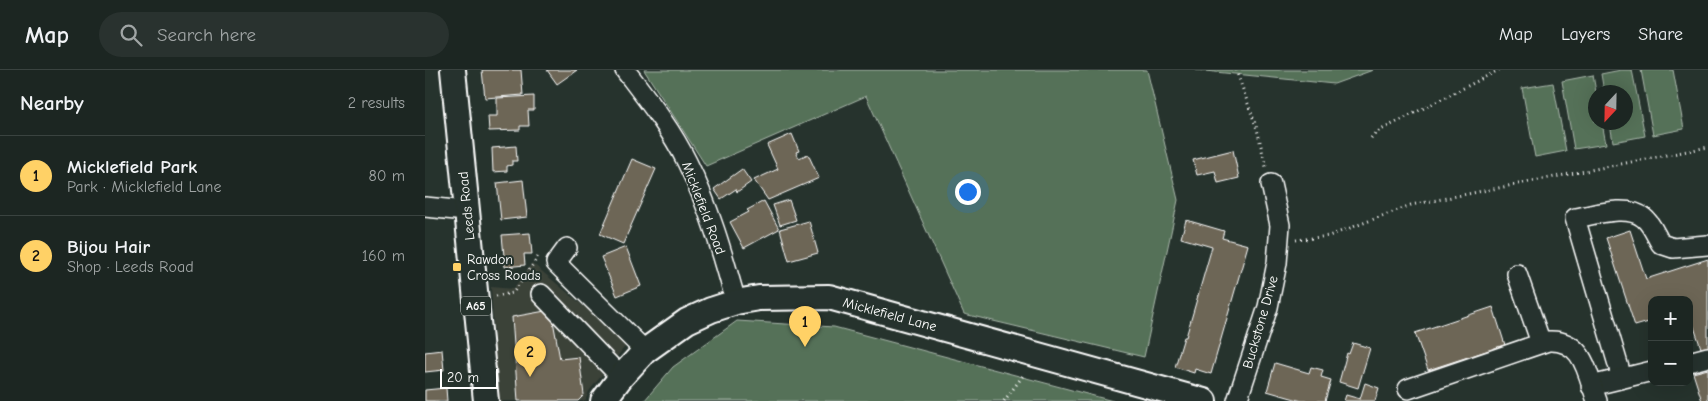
<!DOCTYPE html>
<meta charset="utf-8">
<style>
body{margin:0;font-family:"Comic Neue",sans-serif;background:#29322f;color:#f1f3f6}
.controls{position:absolute;right:15px;bottom:15px;display:grid;overflow:hidden;border-radius:10px;box-shadow:0 5px 20px #0002}
.controls button{width:45px;height:45px;display:grid;place-items:center;padding:0;border:0;border-bottom:1px solid #3a4340;background:#1c2622;color:#f1f3f6;font:25px sans-serif}
.compass{position:absolute;left:1163px;top:15px;width:45px;height:45px;border-radius:50%;background:#1c2622;box-shadow:0 5px 20px #0002;rotate:202deg}
.scale{position:absolute;left:15px;bottom:12px;width:58px;box-sizing:border-box;padding-left:5px;border:2px solid #fff;border-top:0;font-size:14px;line-height:18px;white-space:nowrap;color:#fff;-webkit-text-stroke:4px #26332d;paint-order:stroke}
.you{position:absolute;left:542px;top:121px;width:18px;height:18px;margin:-12px;border:4px solid #fff;border-radius:50%;background:#1a73e8;box-shadow:0 0 0 8px #1a73e833}
.badge{display:grid;place-items:center;width:32px;height:32px;border-radius:50%;background:#ffd166;color:#111;font-size:16px;font-weight:700}
.pin{position:absolute;translate:-50% -41px;filter:drop-shadow(0 1px 2px #0008)}
.pin::after{content:'';position:absolute;top:26px;width:18px;height:15px;background:inherit;clip-path:polygon(0 0,100% 0,50% 100%)}
.list{margin:0;padding:0;list-style:none}
h2{display:flex;justify-content:space-between;align-items:center;height:65px;margin:0;padding:0 20px;font-size:21px}
h2 small{font-size:16px;font-weight:400;color:#a0a5a5}
.list li{display:grid;grid-template-columns:32px 1fr auto;gap:15px;align-items:center;box-sizing:border-box;height:80px;padding:0 20px;border-top:1px solid #3a4340}
.list b{display:block;font-size:19px;white-space:nowrap}
.list p{margin:0;font-size:16px;white-space:nowrap;color:#a0a5a5}
.list em{font-size:16px;font-style:normal;color:#a0a5a5}
.icon{flex:none;width:28px;height:28px;fill:none;stroke:currentColor;stroke-width:2;stroke-linecap:round;stroke-linejoin:round}
.map{position:relative;flex:none;width:1283px;height:331px;overflow:hidden}
header{display:flex;align-items:center;gap:30px;box-sizing:border-box;height:70px;padding:0 25px;background:#1c2622;border-bottom:1px solid #3a4340}
header strong{font-size:24px}
nav{display:flex;gap:28px;margin-inline-start:auto;font-size:18px}
.search{width:350px;height:45px;background:#29322f;display:flex;align-items:center;gap:12px;box-sizing:border-box;padding:0 18px;border-radius:28px;color:#a0a5a5;font-size:19px}
main{display:flex}
aside{flex:1;background:#1c2622}
.map>svg:first-child{display:block}
</style>
<header>
<strong>Map</strong>
<div class="search"><svg class="icon" aria-label="search" viewBox="0 0 24 24"><circle cx="10" cy="10" r="6"/><path d="M15 15l6 6"/></svg>Search here</div>
<nav><a>Map</a><a>Layers</a><a>Share</a></nav>
</header>
<main>
<aside>
<h2>Nearby<small>2 results</small></h2>
<ul class="list">
<li><span class="badge">1</span><div><b>Micklefield Park</b><p>Park · Micklefield Lane</p></div><em>80 m</em></li>
<li><span class="badge">2</span><div><b>Bijou Hair</b><p>Shop · Leeds Road</p></div><em>160 m</em></li>
</ul>
</aside>
<div class="map">
<svg width="1283" height="331" viewBox="0 0 1283 331">
<rect width="100%" height="100%" fill="#26332d"/>
<filter id="ink" filterUnits="userSpaceOnUse"><feTurbulence type="fractalNoise" baseFrequency=".02" numOctaves="2"/><feDisplacementMap in="SourceGraphic" scale="10" xChannelSelector="R" yChannelSelector="G"/><feConvolveMatrix kernelMatrix="1 2 1 2 8 2 1 2 1" color-interpolation-filters="sRGB"/></filter>
<g filter="url(#ink)">
<!-- built -->
<path fill="#3b4239" d="M107 193 203 273 164 321 160 331H73L66 217 88 219Z"/>
<!-- green -->
<g fill="#557158" stroke="#aab8ac">
<path d="M219 0H722L753 130 719 287 539 244 441 26 281 96Z"/>
<path d="M770 0H948L909 14Z"/>
<path d="M1196 0H1207L1220 66 1188 72 1185 53 1200 52V22H1179L1176 4Z"/>
<path d="M1216 0H1248L1259 59 1228 65Z"/>
<path d="M1168 5 1171 22 1170 52 1177 53 1181 74 1149 79 1137 11Z"/>
<path d="M1128 13 1141 81 1110 87 1097 18Z"/>
<path d="M312 251 409 257 688 331H219L248 297Z"/>
</g>
<!-- building -->
<g fill="#6d6656" stroke="#fff">
<path d="M57 0H96L98 25 60 28Z"/>
<path d="M122 0H152L132 14Z"/>
<path d="M109 26V40H103L104 56H95V60L64 61 63 46H72V28Z"/>
<path d="M367 64 374 81 371 82 374 88 383 84 394 108 343 130 329 110 353 99 342 75Z"/>
<path d="M91 76 92 91H87V95L82 96V101L68 102 67 78Z"/>
<path d="M808 80 814 108 793 113 790 101 772 105 768 90Z"/>
<path d="M207 89 231 99 198 174 175 164Z"/>
<path d="M317 99 326 112 312 122 311 119 296 129 289 119Z"/>
<path d="M98 110 102 147 76 150 72 113Z"/>
<path d="M364 130 371 150 355 155 348 135Z"/>
<path d="M339 131 354 159 319 178 305 152 324 142 322 140Z"/>
<path d="M761 150 799 161 797 168 823 175 786 304 770 299 769 303 750 297 759 267H761L787 177 756 168Z"/>
<path d="M384 151 393 183 364 191 355 159Z"/>
<path d="M1205 160 1221 209 1283 189V279L1277 281 1264 242V230H1227V251L1210 256 1181 168Z"/>
<path d="M105 163 107 184H99L100 195 80 197 77 165Z"/>
<path d="M201 177 216 216 192 226 176 187Z"/>
<path d="M1068 237 1080 275 1003 300 990 263Z"/>
<path d="M126 240 135 289 154 287 159 325 153 331H93L87 247Z"/>
<path d="M928 273 945 278 933 318 914 312 922 283 924 284Z"/>
<path d="M17 280 19 300 0 302V282Z"/>
<path d="M850 293 884 303 886 297 898 300 896 307 906 310 900 331H877L842 321Z"/>
<path d="M1283 299V331H1277L1268 303Z"/>
<path d="M940 313 954 318 950 331H919L921 325 935 329Z"/>
<path d="M21 318 22 331H0V320Z"/>
</g>
<g fill="none" stroke-linecap="round" stroke-linejoin="round">
<!-- minor casing -->
<g stroke="#fff" stroke-width="22">
<g id="minor">
<path d="M200 0C222 29 246 59 262 92 284 136 298 185 311 232"/>
<path d="M0 137 41 141"/>
<path d="M142 178 131 193 220 281"/>
<path d="M1092 204 1116 273"/>
<path d="M116 224 196 307"/>
<path d="M1264 292 1283 287"/>
<path d="M1197 308 1150 148C1169 145 1203 134 1219 148 1226 153 1231 166 1236 174L1248 178 1282 175"/>
<path d="M1166 316 1227 301"/>
<path d="M983 319 1123 271C1159 269 1162 303 1172 331"/>
<path d="M812 331 843 237 852 193 855 155 846 114"/>
</g>
</g>
<!-- major casing -->
<g stroke="#fff" stroke-width="28">
<g id="major">
<path d="M28 0 61 331"/>
<path d="M178 331 196 307 220 281 262 251 286 240 311 232 334 228 404 227 779 331"/>
</g>
</g>
<!-- path -->
<g stroke="#fff" stroke-width="3" stroke-dasharray="1 4" stroke-linecap="butt">
<path d="M811 0 832 59 841 97"/>
<path d="M946 68 950 63 1074 0"/>
<path d="M871 170 904 166 986 135 1283 77"/>
<path d="M71 226 88 223 113 187"/>
<path d="M579 331 600 303"/>
</g>
<!-- minor -->
<use href="#minor" stroke="#26332d" stroke-width="19"/>
<!-- major -->
<use href="#major" stroke="#26332d" stroke-width="24"/>
</g>
</g>
<!-- markers -->
<rect fill="#ffd166" stroke="#26332d" stroke-width="2" x="27" y="192" width="10" height="10" rx="2.5"/>
<g text-anchor="middle" stroke-width="4" stroke-linejoin="round" paint-order="stroke">
<!-- shield labels -->
<rect fill="#26332d" stroke="#bec2c0" stroke-width="1" x="36" y="226.5" width="30" height="19" rx="4"/>
<g font-size="12" font-weight="bold" fill="#fff">
<text x="51" y="240">A65</text>
</g>
<!-- street labels -->
<g font-size="14" fill="#fff" stroke="#26332d">
<text transform="translate(41 136) rotate(-96)" y="5">Leeds Road</text>
<text transform="translate(279 138) rotate(69)" y="5">Micklefield Road</text>
<text transform="translate(465 244) rotate(15)" y="5">Micklefield Lane</text>
<text transform="translate(835 252) rotate(-74)" y="5">Buckstone Drive</text>
</g>
<!-- poi labels -->
<g font-size="14" fill="#fff" stroke="#26332d" text-anchor="start">
<text x="42" y="194">Rawdon<tspan x="42" dy="16">Cross Roads</tspan></text>
</g>
</g>
</svg>
<div class="controls">
<button>+</button>
<button>−</button>
</div>
<svg class="compass" viewBox="-18 -18 36 36"><path d="M0-13l5 13h-10z" fill="#e53935"/><path d="M0 13l5-13h-10z" fill="#a0a5a5"/></svg>
<div class="scale">20 m</div>
<div class="you"></div>
<div class="pin badge" style="left:380px;top:277px">1</div>
<div class="pin badge" style="left:105px;top:307px">2</div>
</div>
</main>
